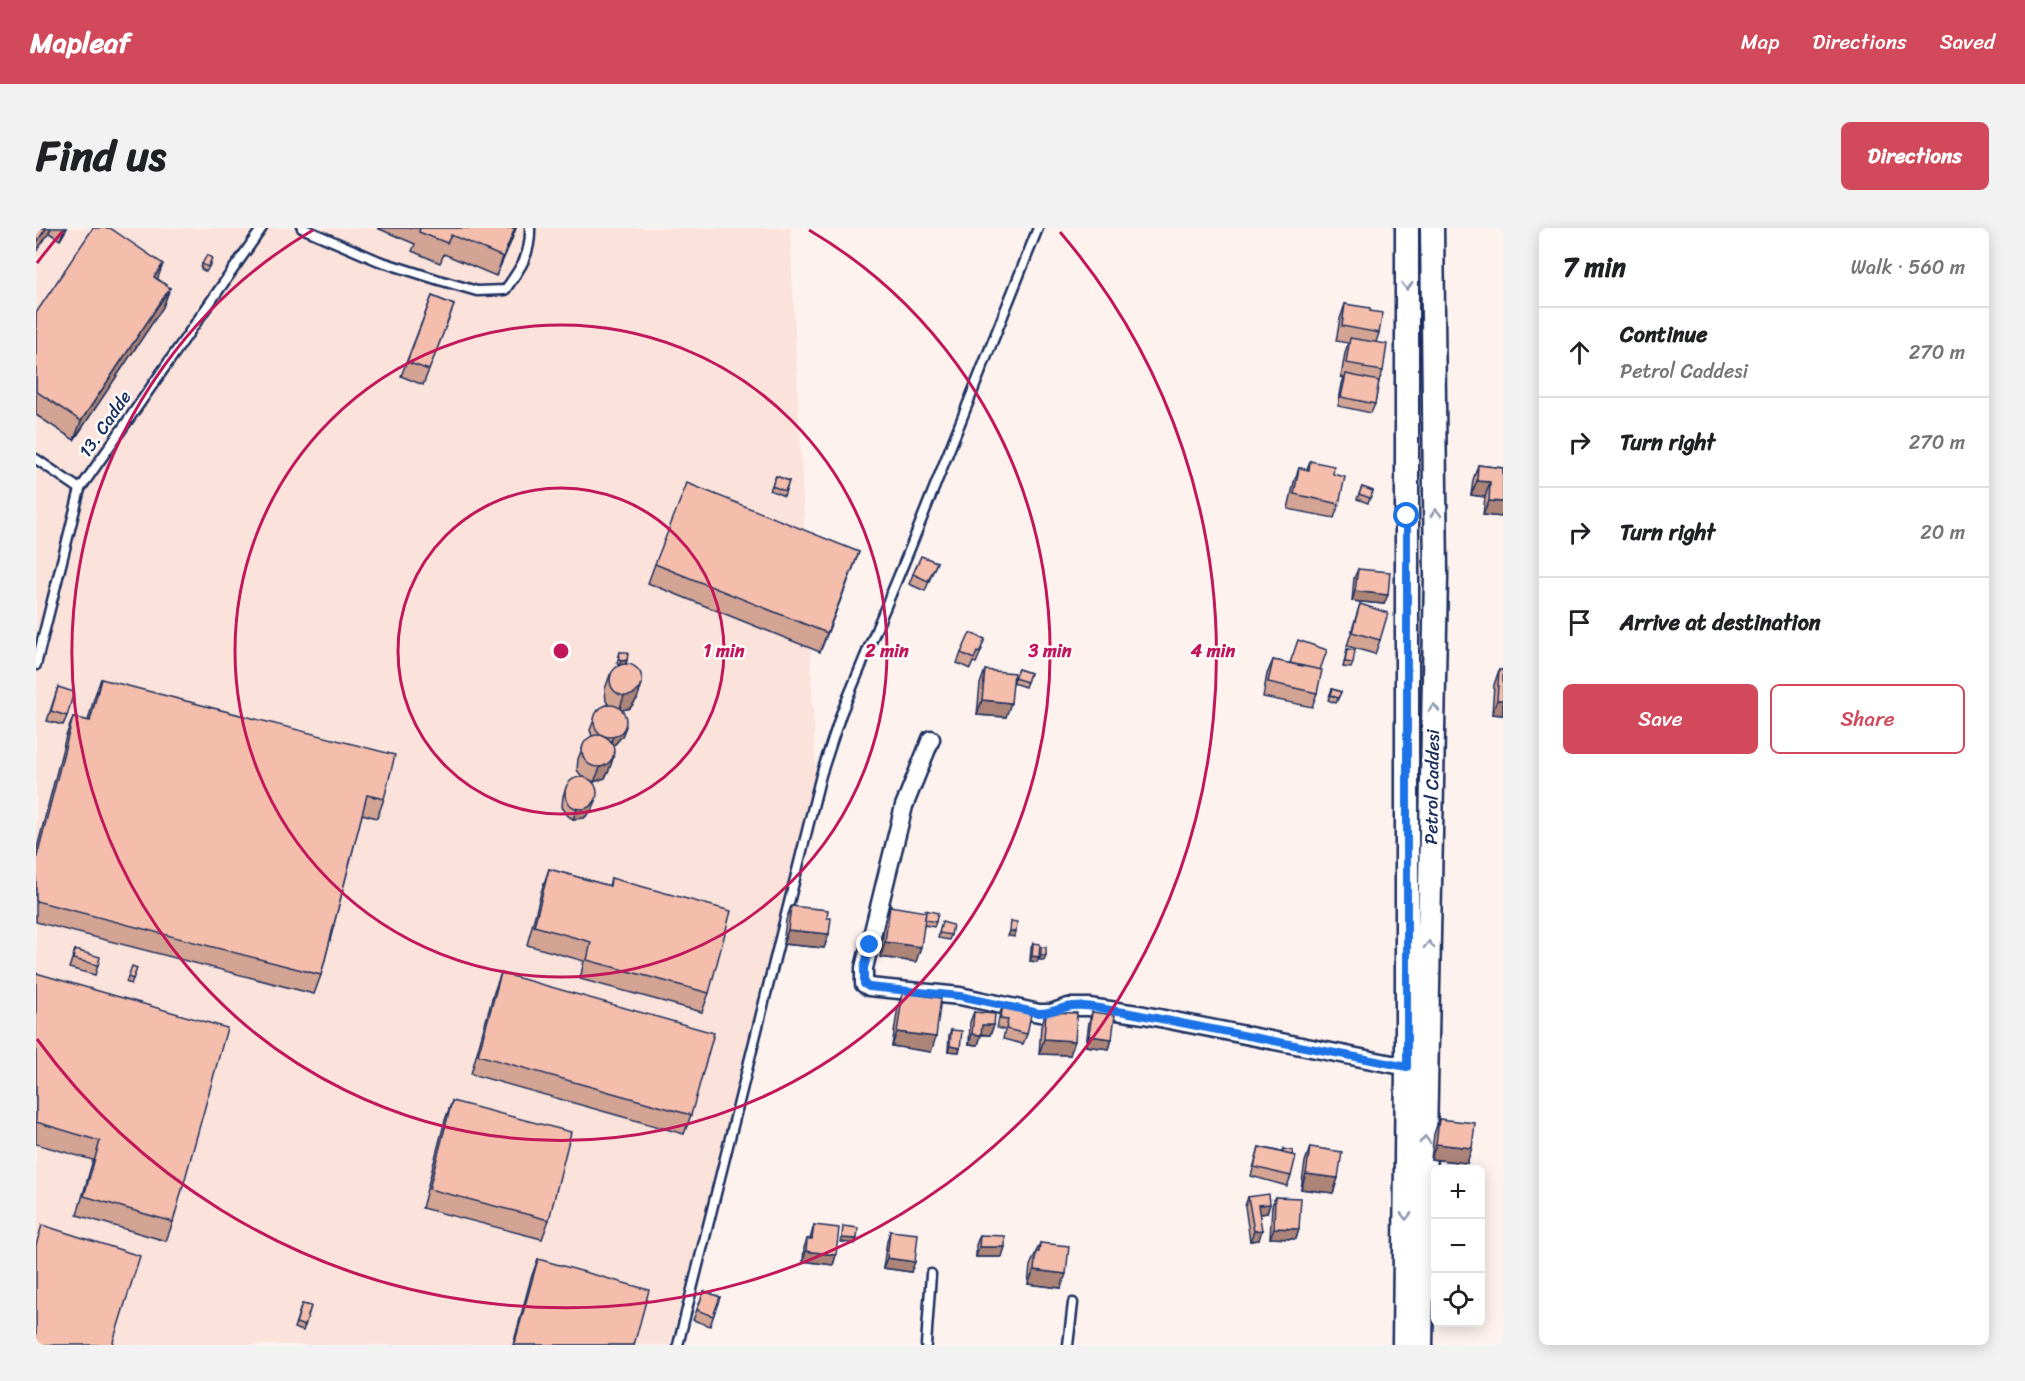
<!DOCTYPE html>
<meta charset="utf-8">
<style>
body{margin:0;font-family:Sriracha,sans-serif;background:#f2f2f2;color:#202124}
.controls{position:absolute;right:18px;bottom:18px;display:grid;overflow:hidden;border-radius:9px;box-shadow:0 3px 15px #0003}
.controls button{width:54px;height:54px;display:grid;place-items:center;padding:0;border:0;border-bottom:2px solid #e0e0e0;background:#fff;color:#202124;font:30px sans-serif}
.stop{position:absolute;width:18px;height:18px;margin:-14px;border:4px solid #1a73e8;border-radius:50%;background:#fff}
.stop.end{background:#1a73e8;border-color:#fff;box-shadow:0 2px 6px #0008}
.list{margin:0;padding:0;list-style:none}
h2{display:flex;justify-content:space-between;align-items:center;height:78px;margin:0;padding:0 24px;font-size:26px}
h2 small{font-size:20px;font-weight:400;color:#757577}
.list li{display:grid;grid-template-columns:39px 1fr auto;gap:18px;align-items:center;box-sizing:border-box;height:90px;padding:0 24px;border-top:2px solid #e0e0e0}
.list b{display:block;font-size:22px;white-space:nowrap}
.list p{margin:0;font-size:20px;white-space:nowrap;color:#757577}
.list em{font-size:20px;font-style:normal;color:#757577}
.actions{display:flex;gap:12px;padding:18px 24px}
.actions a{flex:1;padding:14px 0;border:2px solid #d1495b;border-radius:9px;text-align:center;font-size:21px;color:#d1495b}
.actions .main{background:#d1495b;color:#fff}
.icon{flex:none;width:33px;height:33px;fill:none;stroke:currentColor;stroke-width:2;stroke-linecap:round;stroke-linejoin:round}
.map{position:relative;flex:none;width:1467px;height:1117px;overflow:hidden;border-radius:9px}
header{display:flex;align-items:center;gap:36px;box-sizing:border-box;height:84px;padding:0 30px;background:#d1495b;color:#fff}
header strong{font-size:28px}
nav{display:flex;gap:33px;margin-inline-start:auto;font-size:21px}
.intro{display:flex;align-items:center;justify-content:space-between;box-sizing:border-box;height:144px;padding:0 36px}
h1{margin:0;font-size:42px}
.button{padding:15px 27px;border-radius:9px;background:#d1495b;color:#fff;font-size:21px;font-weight:700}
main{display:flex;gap:36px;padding:0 36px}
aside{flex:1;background:#fff;border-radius:9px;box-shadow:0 3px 15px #0003}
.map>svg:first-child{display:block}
</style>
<header>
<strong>Mapleaf</strong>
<nav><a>Map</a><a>Directions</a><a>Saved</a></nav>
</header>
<div class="intro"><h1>Find us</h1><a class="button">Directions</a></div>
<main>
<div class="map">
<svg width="1467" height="1117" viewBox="0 0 1467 1117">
<rect width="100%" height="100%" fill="#fdf2ee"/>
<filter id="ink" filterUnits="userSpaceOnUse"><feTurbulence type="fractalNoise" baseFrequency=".0167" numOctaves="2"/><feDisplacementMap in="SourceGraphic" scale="12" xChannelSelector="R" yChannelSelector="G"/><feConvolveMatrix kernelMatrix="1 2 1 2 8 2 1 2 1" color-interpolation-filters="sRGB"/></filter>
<g filter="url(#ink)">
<!-- built -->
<path fill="#fbe2da" d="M0 0H754L781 565 634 1117H0Z"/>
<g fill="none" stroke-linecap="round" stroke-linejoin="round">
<!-- service casing -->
<g stroke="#1b2f5e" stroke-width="13">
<g id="service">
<path d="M266 0 343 33 403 52 441 63 469 62C484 41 495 27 494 0"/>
<path d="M0 231 44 261"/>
<path d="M0 437 44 261 226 0"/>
<path d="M642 1117 785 547 805 486 873 323 1002 0"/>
<path d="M890 1117 895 1046"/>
<path d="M1032 1117 1037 1075"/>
</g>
</g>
<!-- minor casing -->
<g stroke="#1b2f5e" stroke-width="21">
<path id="minor" d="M895 511 868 578 828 740V756L833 759 924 768 1003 785H1015L1032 779H1053L1108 787 1371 839"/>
</g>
<!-- secondary casing -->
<g stroke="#1b2f5e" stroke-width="27">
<g id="secondary">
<path d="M1368 1117 1371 839V0"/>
<path d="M1385 1117 1400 348 1396 0"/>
</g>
</g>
<!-- service -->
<use href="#service" stroke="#fff" stroke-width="8"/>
<!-- minor -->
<use href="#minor" stroke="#fff" stroke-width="16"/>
<!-- secondary -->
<use href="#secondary" stroke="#fff" stroke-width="22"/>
</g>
<!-- wall -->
<g fill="#d3a393" stroke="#1b2f5e" stroke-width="1.5">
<path d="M0 0H31L24 12 13 5Z"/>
<path d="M341 0H480L460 48 408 26 404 35 376 23 379 16Z"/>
<path d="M175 35 170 44 165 41 166 36Z"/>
<path d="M122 51 134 60 127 79 38 212 0 187V85Z"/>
<path d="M396 68 418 77 387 157 365 148Z"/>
<path d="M1309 76 1334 83 1343 105 1340 114 1347 143 1343 153 1339 176 1335 185 1302 178 1306 156 1308 150 1305 149 1309 125 1312 115 1300 113 1304 91Z"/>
<path d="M1274 233 1303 276 1298 290 1252 281 1258 254 1263 240 1271 241Z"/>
<path d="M1442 237 1467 240V289L1447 287 1449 269 1435 267 1437 252Z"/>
<path d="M740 248 753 253 748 268 734 262Z"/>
<path d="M1326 259 1337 263 1332 275 1321 271Z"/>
<path d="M823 324 784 424 612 355 619 336Z"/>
<path d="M901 334 889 363 873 356 877 346Z"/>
<path d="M1322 341 1348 376 1316 373 1318 350Z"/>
<path d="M1324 376 1344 412 1339 426 1311 418Z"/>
<path d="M946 421 940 435 937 434 934 441 921 435 925 425Z"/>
<path d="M1311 421 1317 435 1315 440 1307 439Z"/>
<path d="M584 424 591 432 590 436 601 471 594 480 585 482 590 498 586 508 579 516 577 517V530L572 545 569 550 558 554 556 553V582L548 590 537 591 532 588 526 579 527 568 531 558 547 550 541 542 542 531 548 516 556 508 554 502 562 482 572 476 570 473 569 461 574 447 583 438 581 435Z"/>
<path d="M1237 432 1284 442 1281 465 1276 479 1227 469 1231 446Z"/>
<path d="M982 441 994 445 989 459 977 455 970 489 941 487 944 456 949 442 977 455Z"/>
<path d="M1463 442H1467V487L1456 486 1458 457Z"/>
<path d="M65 451 348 571 341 590 326 586 285 747 278 766 0 694V624L30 508 37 489 52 493 58 470Z"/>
<path d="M22 459 31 488 27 497 11 493Z"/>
<path d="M1296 461 1305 464 1300 475 1292 472Z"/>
<path d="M513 641 573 658 575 650 673 765 666 784 544 751 548 733 491 717 506 661Z"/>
<path d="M755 678 791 690 793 706 788 720 747 716 750 692Z"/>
<path d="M854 678 900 694 898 699 888 697 880 734 844 729 849 693Z"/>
<path d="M906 694 915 707 913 712 902 710Z"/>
<path d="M997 715 1003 729 1001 734 994 733 995 720Z"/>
<path d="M39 722 62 737 59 747 33 740Z"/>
<path d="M101 740 95 756 90 754 92 749Z"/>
<path d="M0 745 137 994 130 1013 41 987 57 932 0 916Z"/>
<path d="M465 745 655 887 648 906 435 846 458 764Z"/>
<path d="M867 764 895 824 856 818 862 778Z"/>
<path d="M968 775 991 806 987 816 967 811 969 802 961 800 964 785Z"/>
<path d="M938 784 958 797 954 807H945L942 817 933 816 934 794Z"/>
<path d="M1010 784 1034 827 1003 826 1005 798Z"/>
<path d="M1056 784 1076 811 1073 821 1050 818 1053 794Z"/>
<path d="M915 802 924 820 923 824 912 823 913 807Z"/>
<path d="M416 873 513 992 506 1011 386 980 409 892Z"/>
<path d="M1403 891 1431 935 1395 931 1398 906Z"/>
<path d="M1223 919 1246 924 1247 921 1255 948 1251 958 1215 948Z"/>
<path d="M1274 919 1302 950 1297 965 1265 961 1269 934Z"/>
<path d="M1212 969 1231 985 1224 986 1223 1012 1214 1013 1209 978Z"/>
<path d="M1239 969 1263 1001 1260 1011 1234 1010 1236 978Z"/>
<path d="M778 997 800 1027 797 1037 767 1033 768 1020 771 1011H774Z"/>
<path d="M854 1003 875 1044 847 1040 851 1013Z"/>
<path d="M944 1007 966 1029H940V1017Z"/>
<path d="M1004 1015 1025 1060 992 1056 994 1038Z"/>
<path d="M502 1031 598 1117H477L495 1050Z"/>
<path d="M668 1063 684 1069 674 1098 657 1092Z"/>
<path d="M266 1076 275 1078 267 1103 258 1100Z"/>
</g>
<!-- shaded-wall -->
<g fill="#ac8478" stroke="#1b2f5e" stroke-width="1.5">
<path d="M10 0H15L13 5 0 24V15Z"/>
<path d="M28 0H31L24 12Z"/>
<path d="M480 0 475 14 460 48 467 29Z"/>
<path d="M127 36 120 55 118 49Z"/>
<path d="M134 60 127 79 38 212 45 193Z"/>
<path d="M1441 253 1454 254 1449 269 1435 267Z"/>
<path d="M1453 273 1467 274V289L1447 287Z"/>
<path d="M823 324 816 343 784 424 791 405Z"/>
<path d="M1319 363 1352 367 1348 376 1316 373Z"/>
<path d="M591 432 589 437 583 438 585 433Z"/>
<path d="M606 456 601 471 594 480 583 483 588 468Z"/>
<path d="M946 472 975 475 970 489 941 487Z"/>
<path d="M1461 472H1467V487L1456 486Z"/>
<path d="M590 498 586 508 579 516 573 518 577 509Z"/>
<path d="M577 530 572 545 569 550 558 554 564 540Z"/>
<path d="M560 573 556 582 548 590 537 591 541 581Z"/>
<path d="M752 702 793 706 788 720 747 716Z"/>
<path d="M974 703 980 704 978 709 972 708Z"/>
<path d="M849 714 885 719 880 734 844 729Z"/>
<path d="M1005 727H1010L1008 732H1003Z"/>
<path d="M996 728 1003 729 1001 734 994 733Z"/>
<path d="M946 797H958L954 807 942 806Z"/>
<path d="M861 804 900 809 895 824 856 818Z"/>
<path d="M936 806 945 807 942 817 933 816Z"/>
<path d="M1053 808 1076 811 1073 821 1050 818Z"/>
<path d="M1008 811 1039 813 1034 827 1003 826Z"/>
<path d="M914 818 924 820 923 824 912 823Z"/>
<path d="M1400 916 1436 920 1431 935 1395 931Z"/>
<path d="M1270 946 1302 950 1297 965 1265 961Z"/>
<path d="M1234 976 1231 985 1219 987 1222 977Z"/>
<path d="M1238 1000 1263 1001 1260 1011 1234 1010Z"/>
<path d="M1226 1002 1223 1012 1214 1013 1218 1003Z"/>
<path d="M806 1010 821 1011 819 1016 805 1014Z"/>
<path d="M943 1019H969L966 1029H940Z"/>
<path d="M770 1023 800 1027 797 1037 767 1033Z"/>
<path d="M851 1030 879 1034 875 1044 847 1040Z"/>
<path d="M998 1042 1030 1046 1025 1060 992 1056Z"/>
</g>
<!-- building -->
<g fill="#f5bdab" stroke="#1b2f5e" stroke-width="1.5">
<path d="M0 0H10L0 15Z"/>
<path d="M57 0H74L127 36 118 49 134 60 45 193 0 163V85Z"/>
<path d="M384 0H479L467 29 415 7 411 15 383 4Z"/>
<path d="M171 27 176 30 172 39 166 36Z"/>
<path d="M396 68 418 77 393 142 371 134Z"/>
<path d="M1309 76 1334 80V83L1347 85 1343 105 1306 98Z"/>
<path d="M1314 110 1351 116 1347 143 1327 140 1328 138 1310 135Z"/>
<path d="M1310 146 1343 153 1339 176 1305 169Z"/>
<path d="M1274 233 1298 238 1297 246 1309 249 1303 276 1258 266 1263 240 1273 242Z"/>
<path d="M1442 237 1467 240V274L1453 273 1454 254 1441 253Z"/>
<path d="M740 248 753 253 749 263 736 258Z"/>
<path d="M651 255 823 324 791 405 619 336Z"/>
<path d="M1326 259 1337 263 1334 270 1323 266Z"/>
<path d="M885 328 901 334 892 353 877 346Z"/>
<path d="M1322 341 1354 344 1352 367 1319 363Z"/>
<path d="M1324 376 1352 385 1344 412 1316 404Z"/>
<path d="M934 405 949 411 943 425 941 424 938 431 925 425Z"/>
<path d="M1262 412 1291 422 1284 442 1254 435Z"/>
<path d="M1311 421 1319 422 1317 435 1309 434Z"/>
<path d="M584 424H590L592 426 591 432 585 433 583 430Z"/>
<path d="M1237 432 1286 442 1281 465 1232 454Z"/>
<circle cx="590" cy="452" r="16"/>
<path d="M982 441 994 445 991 454 978 450Z"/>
<path d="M949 442 978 445 975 475 946 472Z"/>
<path d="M1463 442H1467V472H1461Z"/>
<path d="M65 451 359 527 348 571 331 567 285 747 0 673V632L37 489 54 493Z"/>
<path d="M22 459 38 464 31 488 15 483Z"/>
<path d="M1296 461 1305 464 1302 470 1294 467Z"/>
<circle cx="574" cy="493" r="16"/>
<circle cx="562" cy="523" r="16"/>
<circle cx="545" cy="565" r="16"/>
<path d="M513 641 574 658 575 650 695 683 673 765 551 732 555 714 498 698Z"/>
<path d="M755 678 792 682 791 690H795L793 706 752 702Z"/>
<path d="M854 678 890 684 885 719 849 714Z"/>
<path d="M889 682 902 685 900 694 889 692 890 684 889 683Z"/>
<path d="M975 693 981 694 980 704 974 703Z"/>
<path d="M906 694 917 697 915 707 903 705Z"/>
<path d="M997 715 1004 716 1003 729 996 728Z"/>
<rect x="1005" y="719" width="5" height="8"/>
<path d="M39 722 64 729 62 737 37 731Z"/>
<path d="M96 738 101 740 97 751 92 749Z"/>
<path d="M0 745 191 800 137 994 48 968 64 913 0 894Z"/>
<path d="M465 745 678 805 655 887 442 827Z"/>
<path d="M867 764 905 770 900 809 861 804Z"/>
<path d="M968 775 996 782 991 806 970 801 972 792 964 791Z"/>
<path d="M938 784 959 786 958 797H946L945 807 936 806Z"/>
<path d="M1010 784 1041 785 1039 813 1008 811Z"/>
<path d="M1056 784 1079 787 1076 811 1053 808Z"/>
<path d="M915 802 926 803 924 820 914 818Z"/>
<path d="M416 873 535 904 513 992 393 961Z"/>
<path d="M1403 891 1439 895 1436 920 1400 916Z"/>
<path d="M1223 919 1260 928 1255 948 1218 939Z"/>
<path d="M1274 919 1306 924 1302 950 1270 946Z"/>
<path d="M1247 921 1257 923 1256 927 1247 925Z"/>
<path d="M1233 966 1234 976 1222 977 1226 1002 1218 1003 1212 969Z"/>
<path d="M1239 969 1265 970 1263 1001 1238 1000Z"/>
<path d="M6 997 104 1028 76 1117H0V1017Z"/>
<path d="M778 997 803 1000 800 1027 770 1023 771 1011H776Z"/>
<path d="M807 998 822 1000 821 1011 806 1010Z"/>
<path d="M854 1003 882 1006 879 1034 851 1030Z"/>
<path d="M944 1007 969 1008V1019H943Z"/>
<path d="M1004 1015 1033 1018 1030 1046 998 1042 1000 1024H1003Z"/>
<path d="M502 1031 613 1062 598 1117H478Z"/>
<path d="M668 1063 684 1069 677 1088 661 1082Z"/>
<path d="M266 1076 275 1078 269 1098 260 1095Z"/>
</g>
<!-- one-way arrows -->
<defs><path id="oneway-chevron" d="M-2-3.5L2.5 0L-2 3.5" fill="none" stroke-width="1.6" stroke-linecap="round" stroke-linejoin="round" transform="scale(1.5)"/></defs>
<g stroke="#8d97ae">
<use href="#oneway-chevron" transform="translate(1371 58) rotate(90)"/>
<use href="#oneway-chevron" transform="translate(1400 285) rotate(-91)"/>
<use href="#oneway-chevron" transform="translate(1398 480) rotate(-89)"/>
<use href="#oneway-chevron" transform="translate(1393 717) rotate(-89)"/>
<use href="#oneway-chevron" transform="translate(1389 912) rotate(-89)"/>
<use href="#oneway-chevron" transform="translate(1370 988) rotate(91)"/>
</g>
</g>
<g fill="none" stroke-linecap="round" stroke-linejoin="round" filter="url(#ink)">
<!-- route -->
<path stroke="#1a73e8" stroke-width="8" d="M834 717 828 740V756L833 759 924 768 1003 785C1014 785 1021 781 1031 779 1049 775 1071 782 1089 784L1371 839V288"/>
</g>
<!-- distance rings -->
<g fill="none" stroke="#c2185b" stroke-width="3">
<circle cx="525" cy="423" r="163"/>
<circle cx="525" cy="423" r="326"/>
<path d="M773 2A489 489 0 1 1 277 2"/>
<path d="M1 35A652 652 0 0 1 26 4M1024 4A652 652 0 1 1 1 811"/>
</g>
<g text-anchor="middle" stroke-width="4.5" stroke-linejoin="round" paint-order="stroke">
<!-- street labels -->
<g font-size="18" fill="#1b2f5e" stroke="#fff">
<text transform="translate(69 196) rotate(-55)" y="6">13. Cadde</text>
<text transform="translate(1396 559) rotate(-89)" y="6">Petrol Caddesi</text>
</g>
</g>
<circle cx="525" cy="423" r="9" fill="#c2185b" stroke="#fff" stroke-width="3"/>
<g font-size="18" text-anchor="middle" font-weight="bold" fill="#c2185b" stroke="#fff" stroke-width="4.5" stroke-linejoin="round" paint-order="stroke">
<text x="688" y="429">1 min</text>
<text x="851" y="429">2 min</text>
<text x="1014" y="429">3 min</text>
<text x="1177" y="429">4 min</text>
</g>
</svg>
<div class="controls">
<button>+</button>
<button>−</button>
<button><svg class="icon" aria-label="locate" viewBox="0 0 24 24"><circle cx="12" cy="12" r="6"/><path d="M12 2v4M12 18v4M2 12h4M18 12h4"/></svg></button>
</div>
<div class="stop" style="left:1371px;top:288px"></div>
<div class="stop end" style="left:834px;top:717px"></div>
</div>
<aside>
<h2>7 min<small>Walk · 560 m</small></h2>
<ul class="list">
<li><svg class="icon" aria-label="ahead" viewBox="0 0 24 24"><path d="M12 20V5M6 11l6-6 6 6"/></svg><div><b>Continue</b><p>Petrol Caddesi</p></div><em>270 m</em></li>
<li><svg class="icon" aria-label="right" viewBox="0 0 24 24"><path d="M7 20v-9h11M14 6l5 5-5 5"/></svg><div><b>Turn right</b></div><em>270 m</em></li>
<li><svg class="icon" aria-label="right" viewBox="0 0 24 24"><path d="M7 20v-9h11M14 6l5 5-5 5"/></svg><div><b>Turn right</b></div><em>20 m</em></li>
<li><svg class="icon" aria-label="arrive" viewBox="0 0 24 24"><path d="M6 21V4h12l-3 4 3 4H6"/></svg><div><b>Arrive at destination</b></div></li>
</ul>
<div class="actions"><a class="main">Save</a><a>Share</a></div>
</aside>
</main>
